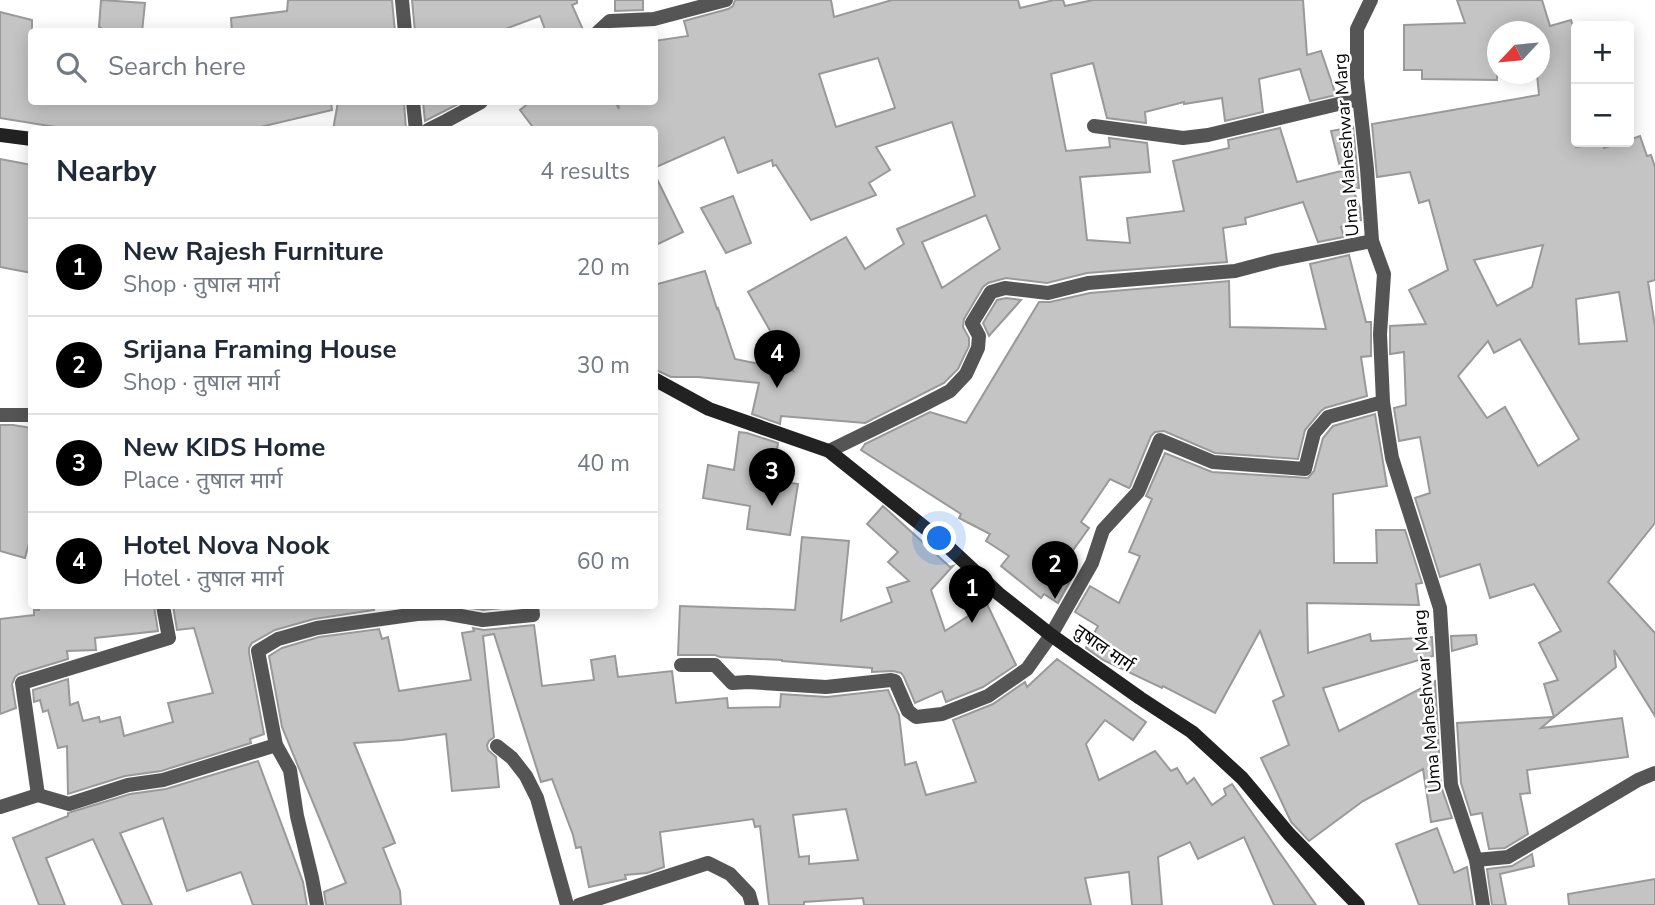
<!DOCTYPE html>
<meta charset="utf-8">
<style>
body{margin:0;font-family:"Nunito Sans","Noto Sans Devanagari",sans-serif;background:#f6f6f7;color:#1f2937}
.controls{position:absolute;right:21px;top:21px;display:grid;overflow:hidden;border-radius:7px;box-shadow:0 4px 18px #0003}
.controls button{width:63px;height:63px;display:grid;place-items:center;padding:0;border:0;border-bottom:2px solid #e0e1e3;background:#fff;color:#1f2937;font:35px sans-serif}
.compass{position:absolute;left:1487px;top:21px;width:63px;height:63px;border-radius:50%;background:#fff;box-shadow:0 4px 18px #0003;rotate:244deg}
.you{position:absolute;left:940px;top:539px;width:24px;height:24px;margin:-18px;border:5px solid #fff;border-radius:50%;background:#1a73e8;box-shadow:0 0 0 10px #1a73e833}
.badge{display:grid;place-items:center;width:46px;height:46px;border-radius:50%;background:#000;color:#fff;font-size:23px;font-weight:700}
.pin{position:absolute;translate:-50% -58px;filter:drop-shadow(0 2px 4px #0008)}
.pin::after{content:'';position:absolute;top:37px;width:24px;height:21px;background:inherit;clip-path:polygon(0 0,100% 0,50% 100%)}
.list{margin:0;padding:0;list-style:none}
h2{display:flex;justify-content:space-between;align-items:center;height:91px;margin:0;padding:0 28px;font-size:30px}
h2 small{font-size:23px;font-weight:400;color:#747a83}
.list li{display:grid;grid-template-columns:46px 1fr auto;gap:21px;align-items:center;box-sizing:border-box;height:98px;padding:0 28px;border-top:2px solid #e0e1e3}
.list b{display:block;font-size:26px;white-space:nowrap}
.list p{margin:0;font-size:23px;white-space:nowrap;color:#747a83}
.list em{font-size:23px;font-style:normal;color:#747a83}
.icon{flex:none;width:38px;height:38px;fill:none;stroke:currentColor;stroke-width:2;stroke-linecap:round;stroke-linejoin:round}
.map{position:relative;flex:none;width:1655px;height:905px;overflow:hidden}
.search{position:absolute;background:#fff;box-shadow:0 4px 18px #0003;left:28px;top:28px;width:630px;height:77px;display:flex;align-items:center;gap:18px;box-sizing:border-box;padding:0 24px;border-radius:7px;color:#747a83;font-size:26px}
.panel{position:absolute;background:#fff;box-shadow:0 4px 18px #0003;left:28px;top:126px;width:630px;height:483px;border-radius:7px}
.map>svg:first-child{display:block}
</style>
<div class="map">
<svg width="1655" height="905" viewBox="0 0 1655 905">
<rect width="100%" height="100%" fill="#fff"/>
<!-- building -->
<g fill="#c4c4c4" stroke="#999" stroke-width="2" fill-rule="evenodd">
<path d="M101 0 145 3 142 32H100L101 28 99 27Z"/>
<path d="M288 0H392L395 32H232L231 18 287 11Z"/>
<path d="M412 0H577V3L572 5 584 32H546L540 16 497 32H415Z"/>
<path d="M615 0H643V10L615 11Z"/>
<path d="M735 0H831L834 17 892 0H1018L1020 8 1054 0H1063L1065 6 1093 0H1303L1307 55 1321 51 1336 95 1310 101 1300 69 1259 79 1263 112 1225 121 1222 98 1184 104V102L1145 112 1146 123 1107 118 1093 63 1051 74 1066 151 1110 147 1109 138 1147 143 1150 172 1080 177 1087 240 1130 243 1127 218 1184 211 1173 161 1229 148 1228 140 1280 128 1297 182 1341 171 1331 131 1353 127 1359 188 1353 189 1360 208 1361 220 1341 227 1344 237 1318 242 1303 202 1245 218 1246 224 1223 228 1227 262 1087 273 1047 283 1006 278 988 283 983 287 964 319 963 327 969 338V346L958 369 944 383 865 423 781 416 780 424 752 414 759 383 698 377H671L654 369V285L705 271 717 309 718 308 735 359 793 371 748 292 846 237 865 269 904 244 897 229 975 196 952 122 876 147 890 170 869 183 876 195 811 220 776 165 773 166 772 160 738 173 724 137 654 168V130H535L520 110 530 102H615L619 109 618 102H654V41L688 36 684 21 728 9 733 6ZM878 58 895 108 836 127 819 74ZM986 215 1000 249 942 288 922 242Z"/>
<path d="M1457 0H1542L1550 26 1571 20 1576 37V147L1603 143 1604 148 1622 142H1629V140L1640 136 1647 156 1651 155 1655 167V280L1648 282 1655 326V523L1608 582 1655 633V716L1614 650 1616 667 1554 717 1544 684 1558 680 1539 643 1561 631 1534 584 1490 598 1480 564 1440 577 1415 498 1430 493 1420 437 1399 441 1394 408 1406 405 1404 352 1390 354V326L1426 324 1409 290 1448 270 1429 200 1419 203 1410 172 1377 177 1372 124 1539 95 1537 74H1539V32H1497V80L1422 79V70H1404V25L1465 23ZM1543 245 1532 287 1497 306 1474 260ZM1619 292 1627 341 1579 344 1576 299ZM1520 339 1579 439 1538 466 1505 407 1487 418 1458 376 1488 341 1494 353Z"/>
<path d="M0 12 32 20V102H331L332 110 248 130H74L0 118Z"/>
<path d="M338 102H404L406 130H333Z"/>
<path d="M423 102H462L425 121Z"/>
<path d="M0 159 32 165V273L0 267Z"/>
<path d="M654 173 683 232 654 246Z"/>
<path d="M733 196 751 243 726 253 701 208Z"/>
<path d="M1349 255 1366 322H1371V356L1361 357 1367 396 1325 408 1321 411 1305 430 1298 459 1215 453 1164 431 1155 432 1151 436 1130 487 1129 488 1110 479 1081 522 1089 528 1066 560 1069 562 1063 570 1073 576 1058 603 1044 594 1041 598 1001 566 1009 556 986 541 990 534 959 518 961 514 861 450 865 444 930 412 966 423 1039 302H1050L1090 293 1229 281 1230 327 1326 329 1310 264Z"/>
<path d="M1006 298 1021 300 989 336 983 323 997 300Z"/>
<path d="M1375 414 1387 486 1333 494 1334 563H1377L1376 530H1405L1422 583 1416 584 1419 605 1307 603 1308 653 1370 634 1371 641 1432 637 1433 656 1323 688 1339 731 1435 681 1441 786 1452 818 1431 822 1423 769 1363 801 1309 841 1291 822 1261 758 1289 745 1273 701 1284 696 1260 631 1215 713 1163 686 1162 688 1103 660 1086 648 1098 626 1075 612 1090 586 1119 603 1140 556 1129 552 1152 499 1146 496 1165 453 1212 472 1308 478 1314 471 1323 438 1333 426Z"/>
<path d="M0 425H13L32 428V532L25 558 0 551Z"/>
<path d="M739 432 747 433 778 443 773 480 798 484 790 535 747 529 750 506 703 498 708 465 734 470Z"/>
<path d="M883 506 950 567 953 566 931 590 945 631 987 604 1016 665 983 687 946 702 942 691 915 703 904 677 901 673 893 671 872 672V668L782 661V660L720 657 715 655H678L680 606 795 610 802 537 849 541 841 621 892 602 887 588 909 581 888 562 898 552 867 524Z"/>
<path d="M39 606H84V608L154 606 158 631 95 638 96 650 67 651 68 659 19 674 15 677 12 684 16 708 0 714V619L34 615V610H39Z"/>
<path d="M173 606H372L374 610 314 619 275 630 252 643 249 648V653L264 734 250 739 251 743 161 771 125 776 68 794 67 746 58 748 48 710 43 712 40 700 34 702 33 690 68 679 70 705 78 702 83 721 99 717 100 722 120 717 124 736 173 722 168 703 213 693 194 628 177 630Z"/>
<path d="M470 606H523L483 610 470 608Z"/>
<path d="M534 625 542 686 594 680 591 660 615 656 618 677 672 671 676 703 727 698 728 708 780 707 781 694 827 697 888 690 899 715 905 765 916 762 926 795 976 782 953 720 993 704 1025 682 1027 687 1057 659 1146 722 1133 740 1105 720 1086 744 1099 780 1155 751 1171 771 1177 768 1187 784 1194 778 1212 805 1226 795 1224 789 1232 784 1316 905H1274L1244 837 1198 859 1190 842 1158 857 1162 905H1132L1129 872 1085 878 1091 905H864L863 898 804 902V905H769L760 826 755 827 753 819 660 832 664 867 647 873 625 875 626 879 589 887 581 847 576 848 573 835 552 779 541 782 494 634 483 636 494 737 489 741 487 745 488 750 496 757 499 787 452 791 446 734 402 740 354 743 395 843 383 848 400 891 401 905H326L324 892 346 883 282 727 269 656 282 648 319 637 379 629 382 639 388 637 399 691 471 680 462 633 474 631 473 628 484 630ZM846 809 858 860 809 864V856L799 857 793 815Z"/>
<path d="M1476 635 1477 644 1452 651 1451 636Z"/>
<path d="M1554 717 1541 728 1622 718 1628 757 1527 770 1530 793 1520 794 1528 834 1505 848 1489 849 1482 813 1471 815 1461 783 1457 723Z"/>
<path d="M258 761 303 882 307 905H253L241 872 187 891 163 818 120 833 152 905H123L93 839 46 858 65 905H39L13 838 68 816V813L130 794 166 789Z"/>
<path d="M1437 828 1454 873 1467 867 1473 905H1419L1396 844Z"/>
<path d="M1532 854 1534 866 1500 874 1506 905H1492L1487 869 1512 866Z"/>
<path d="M1655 879V905H1569L1568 894Z"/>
</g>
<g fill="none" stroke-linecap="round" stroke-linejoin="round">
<!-- street -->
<g stroke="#555" stroke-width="14">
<path d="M402 0 405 32"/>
<path d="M1371 0 1357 29V78L1367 169 1372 241 1384 274 1380 334 1383 402 1392 458 1440 608 1451 785 1476 860 1483 905"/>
<path d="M598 32 610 21 654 19 726 0"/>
<path d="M413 102 416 130"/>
<path d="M1094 126 1183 138 1208 135 1359 99"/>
<path d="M428 130 446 121 481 102"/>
<path d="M0 415H32"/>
<path d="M829 451 921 406 950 391 966 374 978 348 979 336 972 323 991 292 1005 288 1048 293 1088 283 1235 271 1277 260 1372 241"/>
<path d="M681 665H715L732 683 748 682 826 687 891 680 895 681 908 711 916 717 942 714 988 696 1027 669 1051 635 1092 563 1103 530 1138 492 1160 440 1213 462 1305 469 1314 433 1328 417 1383 402"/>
<path d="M497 746 512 758 526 776 537 798 567 905"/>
<path d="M38 795 22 683 169 638 163 606"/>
<path d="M0 807 38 795 69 804 128 785 163 780 276 745"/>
<path d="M1476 860 1508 857 1638 780 1655 773"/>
<path d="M317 905 312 878 297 816 290 770 276 745 258 651 278 639 317 628 417 614 444 613 483 620 533 615 532 606"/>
<path d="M579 905 708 863 730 874 749 894 752 905"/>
</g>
<!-- secondary -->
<g stroke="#222" stroke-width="14">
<path d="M0 135 32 139"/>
<path d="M654 379 709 409 829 451 944 543 999 594 1051 635 1140 698 1192 732 1242 778 1289 834 1358 905"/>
</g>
</g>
<g text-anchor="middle" stroke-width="5" stroke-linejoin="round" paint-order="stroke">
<!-- street labels -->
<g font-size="18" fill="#000" stroke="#fff">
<text transform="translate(1346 145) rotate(-94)" y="6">Uma Maheshwar Marg</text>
<text transform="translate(1104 648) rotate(35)" y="6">तुषाल मार्ग</text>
<text transform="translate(1427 701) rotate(-95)" y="6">Uma Maheshwar Marg</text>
</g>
</g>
</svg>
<div class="controls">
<button>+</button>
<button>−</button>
</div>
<svg class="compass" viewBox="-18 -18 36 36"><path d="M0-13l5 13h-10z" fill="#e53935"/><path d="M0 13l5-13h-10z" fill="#747a83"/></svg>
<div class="you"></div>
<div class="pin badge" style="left:972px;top:623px">1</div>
<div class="pin badge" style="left:1055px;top:599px">2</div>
<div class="pin badge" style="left:772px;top:506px">3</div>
<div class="pin badge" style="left:777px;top:388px">4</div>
<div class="search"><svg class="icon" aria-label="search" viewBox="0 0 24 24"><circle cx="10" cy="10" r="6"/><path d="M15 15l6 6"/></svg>Search here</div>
<section class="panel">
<h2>Nearby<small>4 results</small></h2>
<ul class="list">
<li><span class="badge">1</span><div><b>New Rajesh Furniture</b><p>Shop · तुषाल मार्ग</p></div><em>20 m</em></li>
<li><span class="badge">2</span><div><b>Srijana Framing House</b><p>Shop · तुषाल मार्ग</p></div><em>30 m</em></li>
<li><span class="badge">3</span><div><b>New KIDS Home</b><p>Place · तुषाल मार्ग</p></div><em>40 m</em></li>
<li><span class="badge">4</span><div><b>Hotel Nova Nook</b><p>Hotel · तुषाल मार्ग</p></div><em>60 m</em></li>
</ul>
</section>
</div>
